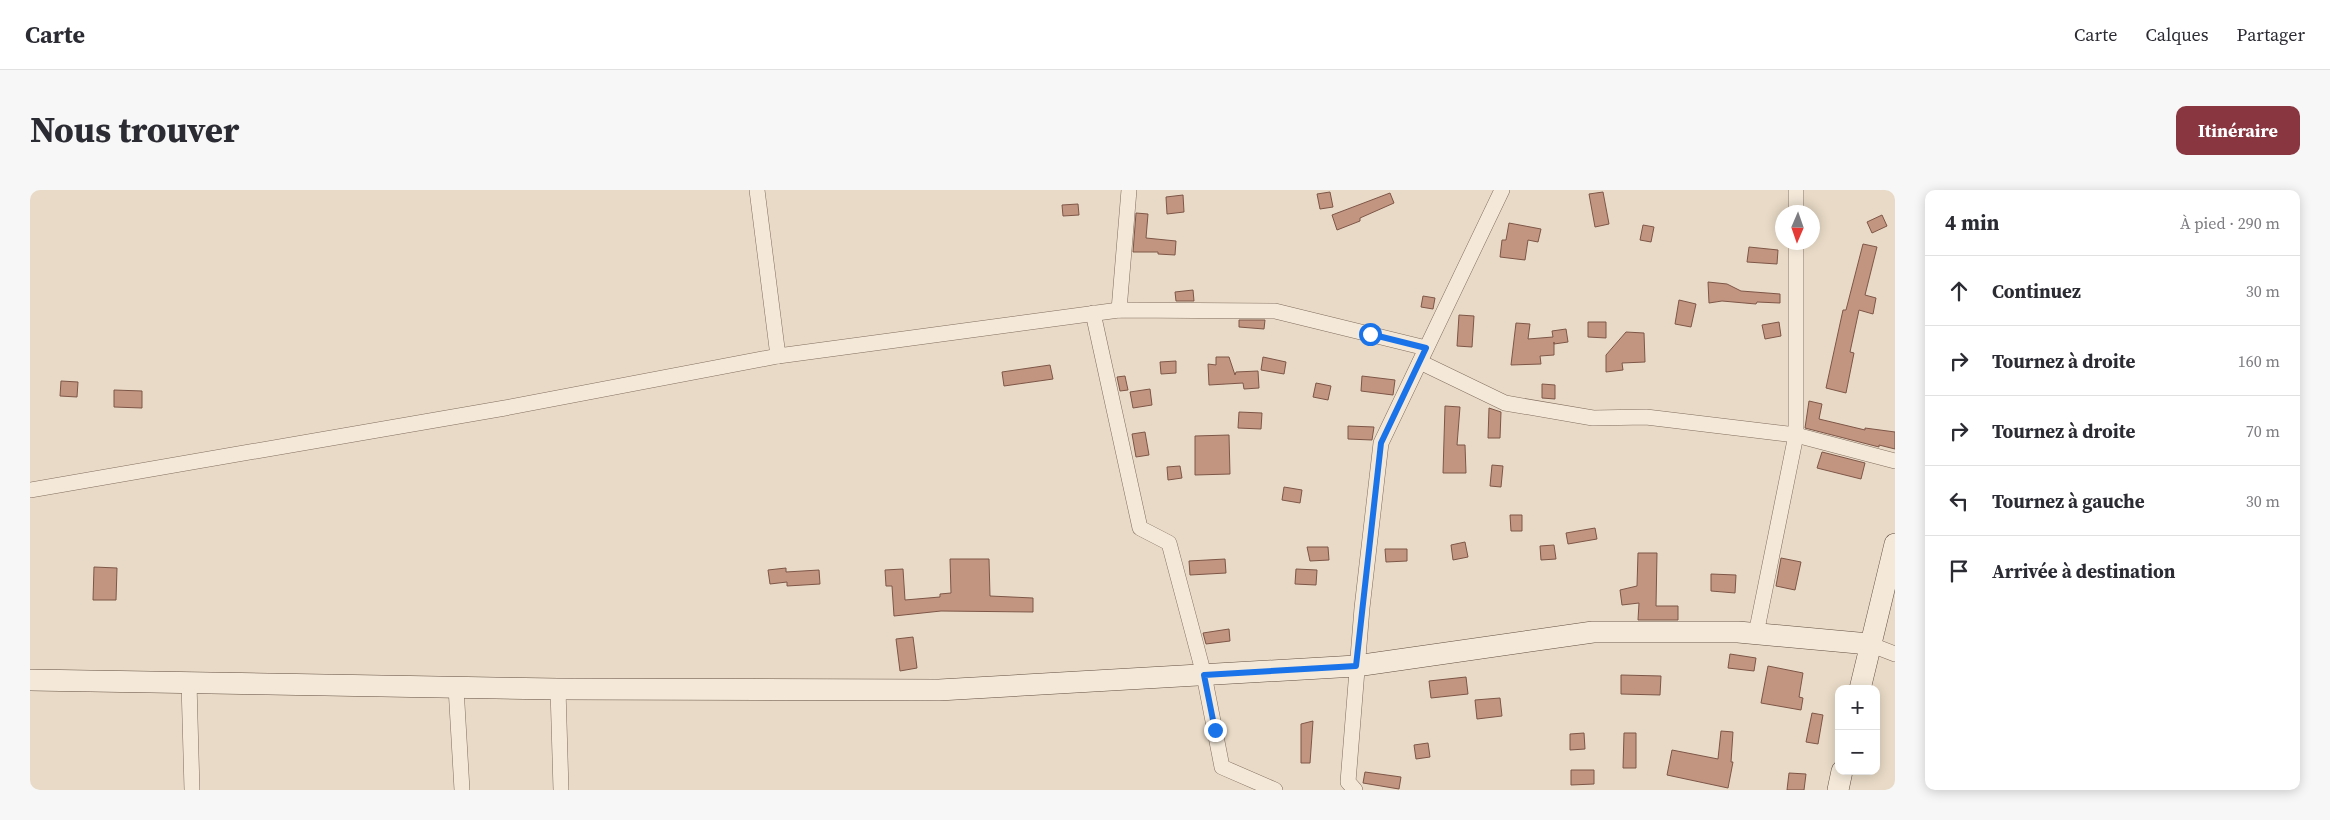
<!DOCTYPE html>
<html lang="fr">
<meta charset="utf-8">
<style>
body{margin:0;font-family:"Source Serif 4",serif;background:#f7f7f7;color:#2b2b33}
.controls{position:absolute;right:15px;bottom:15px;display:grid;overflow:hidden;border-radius:10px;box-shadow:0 2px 12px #0003}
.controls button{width:45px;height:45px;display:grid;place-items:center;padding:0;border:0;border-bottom:1px solid #e1e1e2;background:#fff;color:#2b2b33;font:25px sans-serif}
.compass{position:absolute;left:1745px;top:15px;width:45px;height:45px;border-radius:50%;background:#fff;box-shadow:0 2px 12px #0003;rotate:182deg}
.stop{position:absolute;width:15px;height:15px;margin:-11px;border:4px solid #1a73e8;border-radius:50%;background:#fff}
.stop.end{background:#1a73e8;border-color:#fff;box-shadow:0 1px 5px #0008}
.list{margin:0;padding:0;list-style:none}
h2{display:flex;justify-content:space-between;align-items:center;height:65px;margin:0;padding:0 20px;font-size:21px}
h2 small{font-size:16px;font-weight:400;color:#7c7c81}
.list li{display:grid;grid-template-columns:32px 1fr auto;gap:15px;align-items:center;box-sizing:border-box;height:70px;padding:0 20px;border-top:1px solid #e1e1e2}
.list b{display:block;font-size:19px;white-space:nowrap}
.list em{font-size:16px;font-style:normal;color:#7c7c81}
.icon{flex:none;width:28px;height:28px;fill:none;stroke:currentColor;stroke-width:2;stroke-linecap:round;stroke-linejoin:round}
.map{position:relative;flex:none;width:1865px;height:600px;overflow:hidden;border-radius:10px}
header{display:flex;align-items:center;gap:30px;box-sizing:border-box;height:70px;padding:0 25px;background:#fff;border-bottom:1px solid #e1e1e2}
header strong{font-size:24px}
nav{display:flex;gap:28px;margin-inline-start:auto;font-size:18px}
.intro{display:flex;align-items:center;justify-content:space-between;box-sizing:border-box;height:120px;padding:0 30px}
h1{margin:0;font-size:35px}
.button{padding:12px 22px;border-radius:10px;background:#893640;color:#fff;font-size:18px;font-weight:700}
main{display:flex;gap:30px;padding:0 30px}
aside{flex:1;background:#fff;border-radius:10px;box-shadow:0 2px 12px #0003}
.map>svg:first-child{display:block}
</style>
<header>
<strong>Carte</strong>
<nav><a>Carte</a><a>Calques</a><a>Partager</a></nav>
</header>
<div class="intro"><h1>Nous trouver</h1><a class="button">Itinéraire</a></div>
<main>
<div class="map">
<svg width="1865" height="600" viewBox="0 0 1865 600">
<rect width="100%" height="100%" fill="#e8dac6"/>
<!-- building -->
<g fill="#c29581" stroke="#7e5647">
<path d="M1300 2 1303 17 1290 19 1287 4Z"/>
<path d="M1573 2 1579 34 1565 37 1559 4Z"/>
<path d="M1360 3 1364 13 1330 28V31L1307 40 1302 25Z"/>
<path d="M1153 5 1154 22 1137 24 1136 7Z"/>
<path d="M1048 14 1049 25 1033 26 1032 15Z"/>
<path d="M1106 23 1118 24 1116 48 1146 51 1145 65 1128 64V62H1103Z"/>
<path d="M1852 25 1857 36 1842 43 1837 32Z"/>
<path d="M1479 33 1511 39 1508 52 1498 50 1495 70 1470 67 1472 50H1476Z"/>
<path d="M1613 35 1624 37 1621 52 1610 50Z"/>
<path d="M1833 54 1847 57 1835 105 1846 108 1843 124 1829 120 1820 162 1824 163 1816 203 1796 198 1813 120H1816Z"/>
<path d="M1719 57 1748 60 1747 74 1717 72Z"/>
<path d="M1678 92 1697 94 1711 101 1750 104V113L1727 112 1726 114 1692 111 1679 113Z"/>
<path d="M1163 100 1164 111H1146L1145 102Z"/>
<path d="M1393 106 1405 108 1403 119 1391 117Z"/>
<path d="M1649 110 1666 114 1661 137 1645 134Z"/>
<path d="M1429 125 1444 126 1442 157 1427 156Z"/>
<path d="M1209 130H1235L1234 139 1209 137Z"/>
<path d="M1558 132H1576V148L1558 147Z"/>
<path d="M1749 132 1751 146 1735 149 1732 135Z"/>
<path d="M1486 133 1500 134 1498 149 1523 147 1522 141 1536 139 1538 152 1524 154V152V165L1510 166 1511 174 1481 175Z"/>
<path d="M1596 142 1614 143 1615 172 1592 173 1593 180 1576 182V165Z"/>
<path d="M1186 167H1199L1205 185 1206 182 1228 181 1229 198 1214 199 1213 193 1179 195 1178 174 1186 175Z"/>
<path d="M1233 167 1256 172 1254 184 1231 180Z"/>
<path d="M1146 171V183L1131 184 1130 172Z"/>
<path d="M1020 175 1023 189 974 196 972 182Z"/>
<path d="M1095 186 1098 200 1090 201 1087 187Z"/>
<path d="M1332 186 1365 190 1363 205 1331 201Z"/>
<path d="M31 191 48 192 47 207 30 206Z"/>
<path d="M1286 193 1301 196 1298 210 1283 207Z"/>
<path d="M1512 194 1525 195V209L1512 208Z"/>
<path d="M1120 199 1122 215 1103 218 1100 202Z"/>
<path d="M84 200 112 201V218L84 217Z"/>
<path d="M1779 211 1792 214 1789 229 1835 240V238L1865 242V259L1849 255V257L1775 238Z"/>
<path d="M1415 216 1430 217 1427 255H1435L1436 283H1413Z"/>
<path d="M1459 218 1471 222 1470 248H1458Z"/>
<path d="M1209 222 1232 223 1231 239 1208 238Z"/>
<path d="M1318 236 1344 237 1342 250 1318 249Z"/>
<path d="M1115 242 1119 265 1106 267 1102 244Z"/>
<path d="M1199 245 1200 284 1165 285V246Z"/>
<path d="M1792 262 1835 273 1831 289 1787 278Z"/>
<path d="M1462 275 1473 276 1471 297 1460 296Z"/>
<path d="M1150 276 1152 288 1138 290 1137 277Z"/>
<path d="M1254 297 1272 300 1270 313 1252 310Z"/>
<path d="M1480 325H1492V341H1481Z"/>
<path d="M1565 338 1567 349 1538 354 1536 343Z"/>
<path d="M1435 352 1438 367 1423 370 1421 355Z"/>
<path d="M1524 355 1526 369 1511 370 1510 356Z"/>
<path d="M1277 357H1298L1299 370 1280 371Z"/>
<path d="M1355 359H1377V371L1356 372Z"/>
<path d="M1608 363H1627L1626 416H1648V430H1608L1609 413 1592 415 1590 400 1607 396Z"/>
<path d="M1751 368 1771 372 1765 400 1746 396Z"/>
<path d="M920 369H959L960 406 1003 408V422L911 421 864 426 862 396H856L855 380 873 379 875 410 910 407V404L921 403Z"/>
<path d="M1195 369 1196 383 1160 385 1159 371Z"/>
<path d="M64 377 87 378 86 410H63Z"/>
<path d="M756 378V382L789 380 790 394 757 396V392L740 394 738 380Z"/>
<path d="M1266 379 1287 380 1286 395 1265 394Z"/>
<path d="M1681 384 1706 385 1705 403 1681 401Z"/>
<path d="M1199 439 1200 451 1176 454 1173 443Z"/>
<path d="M883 447 887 478 870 481 866 449Z"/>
<path d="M1700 464 1726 468 1724 481 1698 478Z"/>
<path d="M1738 476 1773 483 1769 507 1773 508 1771 520 1731 513Z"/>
<path d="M1591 485 1631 486 1630 505 1591 504Z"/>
<path d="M1436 487 1438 504 1401 508 1399 491Z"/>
<path d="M1470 508 1472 526 1447 529 1445 510Z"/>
<path d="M1782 523 1793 525 1788 554 1776 552Z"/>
<path d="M1283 531 1280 573H1271V534Z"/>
<path d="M1691 541 1703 542 1701 572H1703L1698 598 1637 585 1642 560 1688 569Z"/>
<path d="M1554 543 1555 559 1540 560V544Z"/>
<path d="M1594 543H1606V578H1593Z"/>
<path d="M1398 553 1400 567 1386 569 1384 555Z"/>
<path d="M1541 580H1564V594L1541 595Z"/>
<path d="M1335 582 1371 587 1369 599 1333 593Z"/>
<path d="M1759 583 1776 584 1774 600H1757Z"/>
</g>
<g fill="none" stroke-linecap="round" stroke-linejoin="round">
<!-- street casing -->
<g stroke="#826d5e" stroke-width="16">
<g id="street">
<path d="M727 0 748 166"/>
<path d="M1766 22V0"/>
<path d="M1089 120 1099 0"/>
<path d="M1063 123 1110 338 1139 353 1174 485 1192 577 1245 600"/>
<path d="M1390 172 1475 213 1563 228 1616 227 1766 245 1865 271"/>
<path d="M0 300 475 218 748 166 1089 120 1245 121 1396 158"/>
<path d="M1726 444 1766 245V52"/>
<path d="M1839 454 1865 464"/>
<path d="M159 493 162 600"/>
<path d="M426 497 432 600"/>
<path d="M528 499 531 600"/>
<path d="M1325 600 1318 592 1332 418 1351 253 1472 0"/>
</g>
</g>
<!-- secondary casing -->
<g stroke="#644f41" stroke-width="22">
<g id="secondary">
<path d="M0 490 528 499 909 500 1326 476 1563 442H1708L1839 454"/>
<path d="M1830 499 1865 354"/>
<path d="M1808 600 1812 581"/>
</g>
</g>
<!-- street -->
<use href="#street" stroke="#f4e9d9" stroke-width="15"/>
<!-- secondary -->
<use href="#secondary" stroke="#f4e9d9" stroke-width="21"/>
</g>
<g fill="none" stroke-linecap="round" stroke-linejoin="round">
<!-- route -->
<path stroke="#1a73e8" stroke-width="6" d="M1185 540 1174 485 1326 476 1351 253 1396 158 1340 144"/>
</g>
</svg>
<div class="controls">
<button>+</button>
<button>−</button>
</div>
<svg class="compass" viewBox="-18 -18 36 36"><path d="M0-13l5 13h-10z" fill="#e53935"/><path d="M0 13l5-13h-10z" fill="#7c7c81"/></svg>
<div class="stop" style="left:1340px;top:144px"></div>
<div class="stop end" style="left:1185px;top:540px"></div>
</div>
<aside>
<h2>4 min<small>À pied · 290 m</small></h2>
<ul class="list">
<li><svg class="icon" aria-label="ahead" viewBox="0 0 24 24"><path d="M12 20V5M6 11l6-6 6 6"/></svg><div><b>Continuez</b></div><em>30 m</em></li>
<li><svg class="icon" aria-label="right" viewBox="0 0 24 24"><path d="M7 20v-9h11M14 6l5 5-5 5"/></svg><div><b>Tournez à droite</b></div><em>160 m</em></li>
<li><svg class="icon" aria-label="right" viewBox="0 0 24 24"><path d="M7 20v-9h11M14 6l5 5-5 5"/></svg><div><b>Tournez à droite</b></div><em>70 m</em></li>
<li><svg class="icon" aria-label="left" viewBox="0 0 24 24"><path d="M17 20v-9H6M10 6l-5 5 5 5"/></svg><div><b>Tournez à gauche</b></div><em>30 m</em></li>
<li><svg class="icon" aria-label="arrive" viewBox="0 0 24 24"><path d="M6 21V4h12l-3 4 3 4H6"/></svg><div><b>Arrivée à destination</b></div></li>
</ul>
</aside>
</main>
